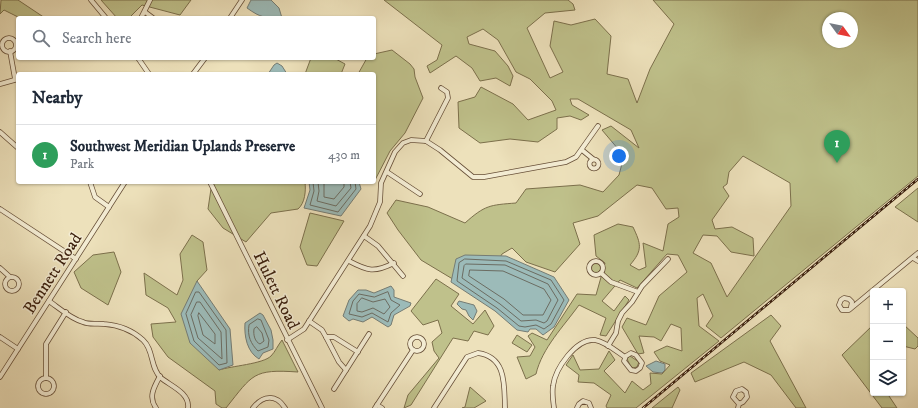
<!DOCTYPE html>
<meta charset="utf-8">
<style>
body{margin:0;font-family:"IM FELL DW Pica",serif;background:#f2f2f3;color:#1f2937}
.controls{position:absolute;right:12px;bottom:12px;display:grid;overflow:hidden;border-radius:4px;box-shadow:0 1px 3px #0004}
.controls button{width:36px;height:36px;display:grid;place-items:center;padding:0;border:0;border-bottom:1px solid #e0e1e3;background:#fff;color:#1f2937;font:20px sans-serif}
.compass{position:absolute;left:822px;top:12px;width:36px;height:36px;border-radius:50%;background:#fff;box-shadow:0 1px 3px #0004;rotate:123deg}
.you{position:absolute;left:619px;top:156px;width:14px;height:14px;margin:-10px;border:3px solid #fff;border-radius:50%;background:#1a73e8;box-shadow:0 0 0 6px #1a73e833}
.badge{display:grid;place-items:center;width:26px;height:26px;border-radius:50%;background:#db2777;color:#fff;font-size:13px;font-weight:700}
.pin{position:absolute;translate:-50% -33px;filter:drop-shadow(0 1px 2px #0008)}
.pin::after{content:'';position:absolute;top:21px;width:14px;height:12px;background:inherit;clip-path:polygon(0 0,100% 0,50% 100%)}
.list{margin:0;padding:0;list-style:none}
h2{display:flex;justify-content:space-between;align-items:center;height:52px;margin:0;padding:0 16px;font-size:17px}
h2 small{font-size:13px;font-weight:400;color:#747a83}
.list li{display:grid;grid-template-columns:26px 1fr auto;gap:12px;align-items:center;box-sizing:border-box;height:60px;padding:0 16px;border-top:1px solid #e0e1e3}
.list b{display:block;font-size:15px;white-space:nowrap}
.list p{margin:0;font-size:13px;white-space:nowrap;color:#747a83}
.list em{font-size:13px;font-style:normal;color:#747a83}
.icon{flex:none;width:22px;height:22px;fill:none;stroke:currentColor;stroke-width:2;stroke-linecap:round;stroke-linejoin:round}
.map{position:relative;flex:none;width:918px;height:408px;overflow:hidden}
.search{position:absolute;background:#fff;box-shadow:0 1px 3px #0004;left:16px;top:16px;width:360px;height:44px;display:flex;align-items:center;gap:10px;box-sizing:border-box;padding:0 14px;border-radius:4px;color:#747a83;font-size:15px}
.panel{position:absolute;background:#fff;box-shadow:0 1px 3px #0004;left:16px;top:72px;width:360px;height:112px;border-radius:4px}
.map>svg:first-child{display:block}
</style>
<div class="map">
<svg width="918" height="408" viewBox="0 0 918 408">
<rect width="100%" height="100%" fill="#ede1bb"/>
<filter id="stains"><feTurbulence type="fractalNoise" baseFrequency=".005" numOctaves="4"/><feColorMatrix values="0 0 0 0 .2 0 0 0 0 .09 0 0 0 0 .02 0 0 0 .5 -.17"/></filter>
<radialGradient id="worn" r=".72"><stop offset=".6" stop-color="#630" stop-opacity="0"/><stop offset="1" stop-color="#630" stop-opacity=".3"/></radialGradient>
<!-- green -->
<g fill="#bfc18b" stroke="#7c704c" fill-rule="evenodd">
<path d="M1 0H18L45 18H20L4 10 0 14Z"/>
<path d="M101 0H191L180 15 142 5 129 18H117Z"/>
<path d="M384 0H568L573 4 575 10 545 13 527 28 550 78 563 72 550 46 554 21 571 25 595 19 611 36 607 74 628 79 637 103 650 69 674 24 653 0H918V176L721 338 706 326 713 316 703 294 697 298 699 326 719 341 636 408H607L606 406 611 395 594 383 578 382 579 375 566 365 573 355 580 370 599 369 609 351 615 360 604 371 625 393 632 381 643 390 651 384 650 373 662 374 670 365 660 361 654 352 667 346 682 351 681 328 671 324 661 341 654 337 639 336 644 353 638 354 622 327 627 318 646 325 659 296 687 272 678 255 667 254 637 288 620 280 602 301 614 311 625 296 629 300 606 336 600 335 606 318 579 305C564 326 542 348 536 374L526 379 517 357 530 356 535 347 528 336 532 333 547 340 577 294 596 295 605 263 596 256 594 235 618 224 633 227C641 244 643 250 630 265L639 270 646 267 643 243 663 251 668 224 679 217 678 208 666 209 652 188 637 185 598 216 573 223 580 244 555 272 526 262 512 248 502 254 492 271 456 281 421 260 398 230 387 213 396 200 428 207 465 223C485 205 490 205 516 203L526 189 580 185 603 192 619 175 624 156 602 130 611 126 639 148 631 130 578 99H570L572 105 589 115 581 120 570 116 557 118V129L538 142 510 139 480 143 459 128 458 102 475 97 481 87 513 104 528 120 556 110 552 101 530 79 516 72 498 40 483 29 467 37 469 44 495 51 508 66 513 76 510 86 496 78 480 81 472 68 456 56 430 73 427 66 437 60 442 45ZM828 18H852V42H828ZM743 156 790 183 791 206 727 297 711 263 693 253 703 235 717 236 731 252 754 256 753 238 732 227 715 229 712 220 729 196 723 187 727 184 729 172Z"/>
<path d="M392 50 410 64 414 69 415 77 423 98 405 133 390 151 374 182V74H358L367 58H374V54Z"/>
<path d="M311 58H334L345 64 341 74H305Z"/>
<path d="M212 182H305C306 191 305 203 298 209L271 213 246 242 223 228 208 209Z"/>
<path d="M918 188V222L895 207Z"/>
<path d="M310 213 344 221 317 266 307 265 300 247Z"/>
<path d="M192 235 203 242 207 270 197 281 219 370C231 366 263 364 271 356 275 352 278 345 282 340L298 372C253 369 253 374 226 408H222L216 404 215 391 168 357 153 337 151 324 176 322 168 308 146 295 144 273 177 295 183 280 180 254Z"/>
<path d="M114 252 121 272 108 305 81 288 74 272 93 255Z"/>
<circle cx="596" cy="268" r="4.5"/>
<path d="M436 279 459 294 451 306 473 324 485 310 494 326 488 335 474 331 468 341 453 338 411 405 404 408 408 395 439 358 434 351 432 342 442 333 438 320 423 325 411 311Z"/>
<path d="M771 315 781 326 770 341 806 408H796L771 375 744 362 695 382 691 373Z"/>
<path d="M903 324 918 338V346L915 349 903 346Z"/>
<path d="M873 325V393H887L897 408H882L842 355Z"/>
<path d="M517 335 532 345 527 352 512 343Z"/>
<path d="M630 356 639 362 637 367 633 368 630 365 627 359Z"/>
<path d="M470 387 486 401 474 408H462L465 407Z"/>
<path d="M678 387 680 390 672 408H652Z"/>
</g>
<!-- water -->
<g fill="#9cbbb9" stroke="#757c74">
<path d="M251 0H271L279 8 282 18C265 18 261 18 247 8Z"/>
<path d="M277 63 282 66 287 74H268L274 65Z"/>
<path d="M309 182H359L361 189 341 216 304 208 310 190Z"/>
<path d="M465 255 506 256 554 277 569 300 554 327 543 335 536 329H530L528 332 517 330 495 311 451 282 456 259Z"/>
<path d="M197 281 230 329 233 365 219 370 190 343 181 314Z"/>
<path d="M391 286 394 290V297L411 303 410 306 394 315 391 325 388 327 372 317 363 322 353 319 349 321 343 316 349 300 358 290H366L374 293Z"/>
<path d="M459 301 474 305 477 311 473 320 469 316 466 310 462 309 457 304Z"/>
<path d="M260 313 263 315 271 330 273 340V349L263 353 259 359C247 352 244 336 245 323Z"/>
<path d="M656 361 665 364V370L662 373 653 372 646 366Z"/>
</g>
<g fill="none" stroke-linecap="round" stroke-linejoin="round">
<!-- shore -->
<g stroke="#6b6c62" stroke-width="1">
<path d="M313 182 314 191 310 205 338 212 356 189 355 182"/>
<path d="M318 182 319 191 317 201 336 206 351 188 350 182"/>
<path d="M324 182V197L334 199 344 187V182"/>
<path d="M465 259 506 261 551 280 564 300 551 324 544 329 536 325 525 327 519 326 497 308 457 281 459 263Z"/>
<path d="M466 264 505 265 548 284 558 300 547 321 544 323 536 320 521 321 500 304 462 278 464 266Z"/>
<path d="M470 270 503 271 544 289 551 300 543 315H523L504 299 469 276Z"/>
<path d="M196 292H199L226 330 227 363 219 365 194 341 186 314Z"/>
<path d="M388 292 391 300 400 305 391 313 388 322 372 313 362 317 349 314 353 301 359 294 374 297Z"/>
<path d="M362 298 373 302 385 299 390 307 384 314 373 308 362 312 357 311V304Z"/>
<path d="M197 302H200L221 332 222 359 198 338 191 315Z"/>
<path d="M199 313 215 334V344L203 335 198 316Z"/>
<path d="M258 319 261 320 269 340 268 347 258 351C251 344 247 336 249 325Z"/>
<path d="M257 327 262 333 264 341 260 344C255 342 253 335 254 329Z"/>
</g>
<!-- minor casing -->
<g stroke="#674f38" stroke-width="5.5">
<g id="minor">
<path d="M91 0 106 18"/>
<path d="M145 12 153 18"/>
<path d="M141 18 150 0"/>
<path d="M230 18 242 0"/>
<circle cx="9" cy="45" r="7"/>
<path d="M10 51 15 79"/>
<path d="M138 58 149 74"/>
<path d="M193 74 205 58"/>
<path d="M0 84 18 79"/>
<path d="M0 132 18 148"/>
<path d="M426 141 448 98 447 92 441 88"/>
<path d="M582 150 593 159"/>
<circle cx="594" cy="164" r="4.5"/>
<path d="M387 172 420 194"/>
<path d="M90 182 95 197 109 207"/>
<path d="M210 182 322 408"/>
<path d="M0 209 76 259"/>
<path d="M364 236 378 246 403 276"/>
<path d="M913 258 918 261"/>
<circle cx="596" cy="268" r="7"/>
<path d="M349 261C368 271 374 273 394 263"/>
<path d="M0 268 10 277"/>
<path d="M601 273 611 282 638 292"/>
<circle cx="12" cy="284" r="7"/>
<path d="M49 301C59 308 71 319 83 322 89 325 97 323 104 324 118 325 132 330 143 340 154 350 150 368 161 378 171 386 190 393 188 408"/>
<path d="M851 307 852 302 849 299 844 298 841 300 839 305 842 310H849L918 253"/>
<path d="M309 321 322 330 326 337H334L358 352"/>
<circle cx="417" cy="344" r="7"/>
<path d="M0 337 18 349"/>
<path d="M326 337 339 362 346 370"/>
<path d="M287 340 304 329 370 226 380 202 381 183 395 152 403 143 411 140 426 141 440 150 473 177H484L566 162 576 157 598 126"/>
<path d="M608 346 616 333 618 321 622 313 632 302 642 286 668 259"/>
<path d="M631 353 636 355 642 363 640 368 636 371 631 370 624 361 626 356Z"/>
<path d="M0 377 125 182"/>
<path d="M46 378V344L66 312"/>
<circle cx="46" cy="386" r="8"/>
<path d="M334 389 369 334"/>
<path d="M377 405 382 408"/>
<path d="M156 408C148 397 154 387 160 376"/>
<path d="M253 408C263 395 276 394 285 408"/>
<path d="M375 408 413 350"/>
<path d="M434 408 467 357 478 353C507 357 504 386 505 408"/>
<path d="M554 408C553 401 552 393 553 386 555 369 576 338 595 340 606 342 616 351 625 357"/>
<path d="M577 408 579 404 583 401 589 403 591 408"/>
<path d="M738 408 739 404 743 402 747 397 746 392 742 389 736 391 733 397 739 404"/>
</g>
</g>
<!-- minor -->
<use href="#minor" stroke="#f3ecd3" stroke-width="4"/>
<!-- rail casing -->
<g stroke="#3a1e0c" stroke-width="2.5">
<path id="rail" d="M643 408 918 179"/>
</g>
<!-- rail -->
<use href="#rail" stroke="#f3ecd3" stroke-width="1" stroke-dasharray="3" stroke-linecap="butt"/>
</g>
<g text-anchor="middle" stroke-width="3" stroke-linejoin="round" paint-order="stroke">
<!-- street labels -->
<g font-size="17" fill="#3a1e0c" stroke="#f3ecd3">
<text transform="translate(52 273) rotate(-57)" y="6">Bennett Road</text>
<text transform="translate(277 290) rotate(64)" y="6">Hulett Road</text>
</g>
</g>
<rect width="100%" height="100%" filter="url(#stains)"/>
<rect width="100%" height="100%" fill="url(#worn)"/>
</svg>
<div class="controls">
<button>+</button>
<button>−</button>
<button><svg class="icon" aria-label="layers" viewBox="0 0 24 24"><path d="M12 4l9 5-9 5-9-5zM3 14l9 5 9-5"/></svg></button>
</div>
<svg class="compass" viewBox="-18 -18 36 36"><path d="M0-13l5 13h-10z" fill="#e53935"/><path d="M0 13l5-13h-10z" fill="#747a83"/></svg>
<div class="you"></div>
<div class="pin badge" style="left:837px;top:163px;background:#2e9e5b">1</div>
<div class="search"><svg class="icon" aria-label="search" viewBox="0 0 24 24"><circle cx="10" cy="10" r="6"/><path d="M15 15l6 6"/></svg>Search here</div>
<section class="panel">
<h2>Nearby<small></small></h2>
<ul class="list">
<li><span class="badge" style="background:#2e9e5b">1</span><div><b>Southwest Meridian Uplands Preserve</b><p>Park</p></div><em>430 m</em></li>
</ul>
</section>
</div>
